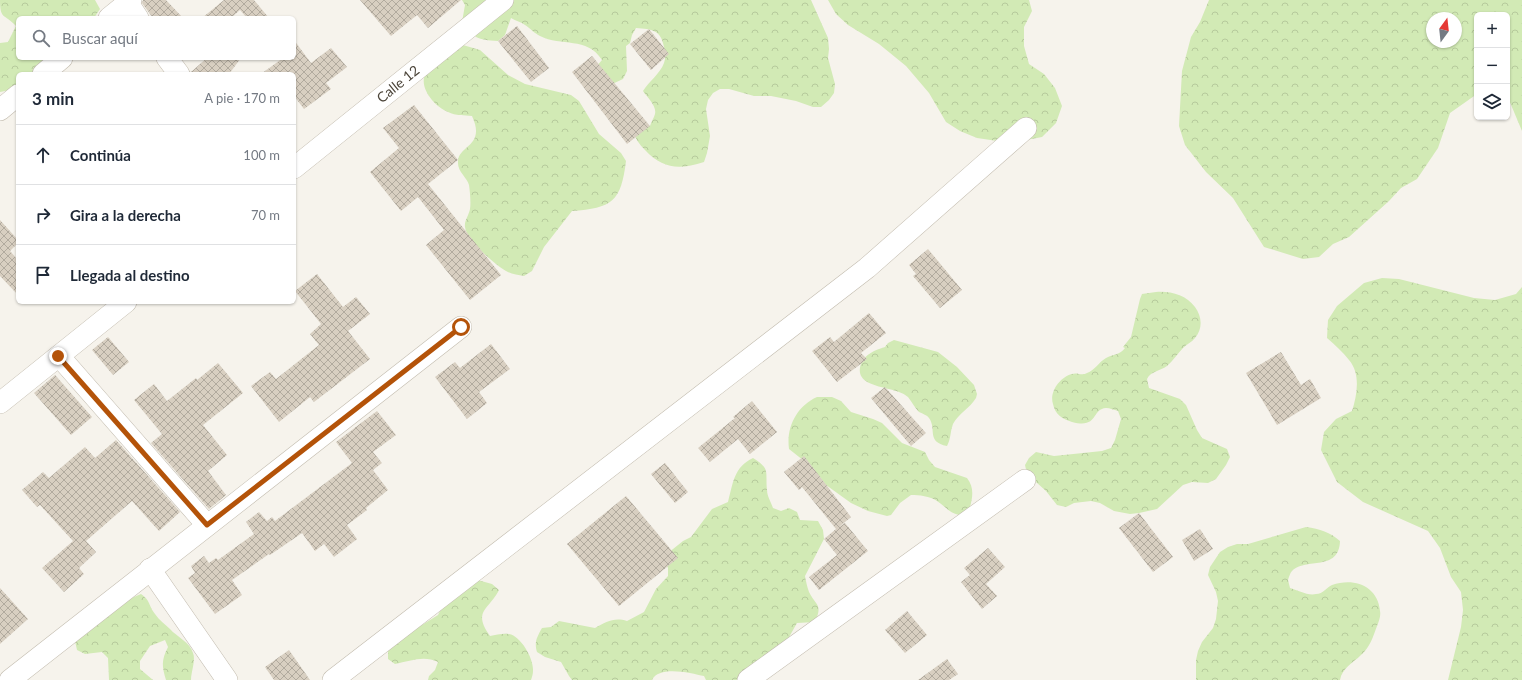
<!DOCTYPE html>
<html lang="es">
<meta charset="utf-8">
<style>
body{margin:0;font-family:Lato,sans-serif;background:#f2f2f3;color:#1f2937}
.controls{position:absolute;right:12px;top:12px;display:grid;overflow:hidden;border-radius:6px;box-shadow:0 1px 3px #0004}
.controls button{width:36px;height:36px;display:grid;place-items:center;padding:0;border:0;border-bottom:1px solid #e0e1e3;background:#fff;color:#1f2937;font:20px sans-serif}
.compass{position:absolute;left:1426px;top:12px;width:36px;height:36px;border-radius:50%;background:#fff;box-shadow:0 1px 3px #0004;rotate:15deg}
.stop{position:absolute;width:12px;height:12px;margin:-9px;border:3px solid #b45309;border-radius:50%;background:#fff}
.stop.end{background:#b45309;border-color:#fff;box-shadow:0 1px 4px #0008}
.list{margin:0;padding:0;list-style:none}
h2{display:flex;justify-content:space-between;align-items:center;height:52px;margin:0;padding:0 16px;font-size:17px}
h2 small{font-size:13px;font-weight:400;color:#747a83}
.list li{display:grid;grid-template-columns:26px 1fr auto;gap:12px;align-items:center;box-sizing:border-box;height:60px;padding:0 16px;border-top:1px solid #e0e1e3}
.list b{display:block;font-size:15px;white-space:nowrap}
.list em{font-size:13px;font-style:normal;color:#747a83}
.icon{flex:none;width:22px;height:22px;fill:none;stroke:currentColor;stroke-width:2;stroke-linecap:round;stroke-linejoin:round}
.map{position:relative;flex:none;width:1522px;height:680px;overflow:hidden}
.search{position:absolute;background:#fff;box-shadow:0 1px 3px #0004;left:16px;top:16px;width:280px;height:44px;display:flex;align-items:center;gap:10px;box-sizing:border-box;padding:0 14px;border-radius:6px;color:#747a83;font-size:15px}
.panel{position:absolute;background:#fff;box-shadow:0 1px 3px #0004;left:16px;top:72px;width:280px;height:232px;border-radius:6px}
.map>svg:first-child{display:block}
</style>
<div class="map">
<svg width="1522" height="680" viewBox="0 0 1522 680">
<defs>
<pattern id="forest-crowns" width="20" height="18" patternUnits="userSpaceOnUse"><rect width="20" height="18" fill="#d2eab5"/><path d="M2 6a3 3 0 1 1 6 0M12 15a3 3 0 1 1 6 0" fill="none" stroke="#b6ca9c"/></pattern>
<pattern id="building-cross-hatch" width="8" height="8" patternUnits="userSpaceOnUse"><rect width="8" height="8" fill="#d8cfc1"/><path d="M0 0l8 8M0 8l8-8" fill="none" stroke="#b1aa9e"/></pattern>
</defs>
<rect width="100%" height="100%" fill="#f6f3ec"/>
<!-- forest -->
<g fill="url(#forest-crowns)" fill-rule="evenodd">
<path d="M0 0H95L100 9 94 18H18V58H56L44 74H18V89L10 90 0 92V43L8 42 16 26C4 13 0 20 0 0Z"/>
<path d="M462 0H811L828 38 829 49 828 58 835 84 834 93 829 100 821 107H813L796 101 771 96H754L729 89H720L713 93 708 100 706 109 710 136 707 153 704 162C679 170 663 169 645 150 639 144 636 139 633 132L650 126C651 122 654 118 655 114 657 106 647 97 643 91 649 81 660 74 664 63 666 57 665 52 664 47 661 30 652 29 636 28L632 35 630 43 626 46 627 71 623 79 608 86 596 67 602 60C587 36 561 47 540 36 535 34 530 28 525 25 521 22 516 21 511 18L505 35 498 41C477 40 474 38 462 22L465 5Z"/>
<path d="M828 0H1029L1032 11 1024 27V46L1029 64 1044 74 1055 88 1062 106 1056 123 1042 137 1011 143 977 138 960 131 946 122 929 93 906 66 879 44 848 25 836 14Z"/>
<path d="M1209 0H1522V131L1509 100 1507 99V15H1477V94L1450 113 1438 148 1417 179 1401 188 1389 201 1349 237 1333 244 1319 257 1303 259 1264 247 1233 198 1206 172 1185 145 1179 126 1182 71 1191 37 1200 22ZM1432 18H1456V42H1432Z"/>
<path d="M456 43 480 50 508 75 525 84 571 95 579 101 599 134 621 153 626 161C621 202 612 208 572 211L544 247 532 271 524 276C518 275 511 274 506 271 495 265 466 239 465 227 464 221 469 215 470 209 471 203 470 192 469 185 467 177 457 172 458 161 459 145 486 146 472 116 464 115 456 116 448 112 435 107 416 86 427 71 434 61 447 52 456 43Z"/>
<path d="M1382 278 1399 279 1474 298 1495 300 1516 294 1522 287V680H1448L1461 627 1463 610 1461 592 1451 577 1440 548 1428 531 1363 502 1337 482 1321 450 1324 432 1336 419 1352 411C1357 395 1361 374 1349 360 1343 352 1335 345 1327 338L1328 320 1337 306 1364 283Z"/>
<path d="M1156 292C1171 291 1186 295 1195 307 1202 316 1203 329 1195 338 1192 342 1187 344 1183 348 1178 353 1173 361 1167 366 1160 371 1151 371 1147 379L1149 388 1180 399 1186 405 1197 430 1202 438 1227 449 1230 457 1226 465 1216 479 1208 483 1192 482 1183 485 1157 509 1139 513 1130 514 1114 511 1100 503 1091 501 1074 503 1066 507 1057 505 1046 491 1027 474 1025 465 1029 458 1036 452 1054 456 1102 451 1111 448 1115 440 1121 419 1118 411C1114 410 1110 408 1106 408 1091 409 1099 429 1072 422 1063 419 1055 415 1053 404 1049 392 1060 377 1072 374 1077 372 1082 376 1087 373 1095 370 1099 362 1106 358 1113 354 1120 355 1125 348L1123 347 1131 337 1140 299 1142 294Z"/>
<path d="M894 340 938 352 957 367 974 385 977 394 976 398C970 408 958 414 953 424 950 432 951 439 947 446 926 442 937 429 929 418 927 415 923 414 919 412 915 408 912 402 908 397 896 385 852 390 861 364 865 354 875 350 885 347L888 343Z"/>
<path d="M817 397H832L841 401 851 412 873 419 882 423 902 443 925 452 929 460 935 467 967 478C974 487 973 496 970 507L959 515C949 513 945 506 937 501 930 496 919 495 911 495L900 503 891 515 887 516 868 511 851 503 826 485 813 468 789 449C786 427 797 406 817 397Z"/>
<path d="M753 458C771 469 765 472 767 490 767 496 771 502 773 508L781 511 789 508 797 512 800 520 818 521 823 530 824 539 805 576C806 581 807 587 809 592 816 606 823 604 815 622L797 623 784 646 740 680H706L704 676C691 673 659 665 652 680H572L569 676 561 662 545 657 537 652C534 642 537 637 542 628L551 627 559 621 595 628C606 622 614 617 627 621L644 612 656 589 668 576V568L664 560 668 553 683 541 691 537 712 509 728 502C733 483 734 467 753 458Z"/>
<path d="M1306 527C1320 529 1330 532 1340 541 1339 572 1306 557 1292 571 1290 573 1289 577 1288 580L1290 588C1297 590 1308 596 1316 594 1323 594 1327 587 1332 585 1354 577 1378 586 1380 611 1381 616 1379 621 1377 626 1373 637 1370 647 1361 655 1353 663 1342 668 1340 680H1196V660L1198 651 1202 642 1213 628 1216 619 1218 601 1216 592 1208 575 1210 567 1220 552 1228 547 1237 544H1248Z"/>
<path d="M474 579 492 584 499 590C489 610 472 611 490 636 496 635 503 633 509 634 521 636 534 659 533 671 533 674 532 677 531 680H428L429 676 435 670 438 662C424 655 410 661 395 664L388 659V650L405 630 422 625 438 615 442 607Z"/>
<path d="M141 594C151 601 148 605 155 614 159 620 165 624 170 629 177 637 190 642 193 653 196 660 191 672 191 680H166C162 666 161 661 168 647L165 640 150 646 140 661V669L153 680H109L108 658 102 652 85 654 77 650 75 641 122 602Z"/>
</g>
<!-- building -->
<g fill="url(#building-cross-hatch)">
<path d="M143 0H166L183 18H153L142 3Z"/>
<path d="M224 0H254L269 18H247L240 10 231 18H202Z"/>
<path d="M360 0H461L428 28 417 15 391 36Z"/>
<path d="M517 26 549 68 531 82 498 41Z"/>
<path d="M649 29 669 54 651 70 630 44Z"/>
<path d="M294 40 311 63 331 48 347 67 326 83 331 89 304 109 294 96V74H261L283 58H294Z"/>
<path d="M592 56 650 126 627 144 572 72Z"/>
<path d="M207 58H241L229 74H191V72Z"/>
<path d="M414 105 458 160 428 184 501 275 470 300 426 245 444 230 418 197 401 211 370 172 399 148 383 128Z"/>
<path d="M0 220 18 240V243L10 251 18 260V295L0 276Z"/>
<path d="M928 249 962 290 940 308 913 276 916 274 909 265Z"/>
<path d="M317 274 343 307 356 297 370 314 348 331 370 359 314 402 310 397 279 422 251 386 270 372 276 379 319 345 310 334 321 324 295 291Z"/>
<path d="M869 313 886 333 861 353 867 359 837 382 812 351 830 337 834 342Z"/>
<path d="M108 337 129 362 113 375 92 350Z"/>
<path d="M491 344 510 369 479 392 487 403 467 419 435 377 455 362 460 368Z"/>
<path d="M1281 352 1301 385 1310 379 1321 398 1277 425 1246 373Z"/>
<path d="M218 363 243 393 203 425 227 455 208 471 226 495 209 509 151 443 162 434 134 400 154 384 167 401 196 378 197 380Z"/>
<path d="M55 375 92 417 71 435 34 393Z"/>
<path d="M885 387 926 433 911 446 871 398Z"/>
<path d="M752 401 777 432 750 454 738 439 710 462 698 448 735 418 733 417Z"/>
<path d="M377 411 396 435 373 452 382 463 373 470 388 490 366 508 367 510 347 525 357 539 334 557 324 544 315 551 302 533 270 555 269 554 232 580 242 595 215 614 188 578 195 573 191 566 204 556 209 563 216 558 218 560 254 534 246 522 259 512 267 521 272 517 275 521 352 463 336 442Z"/>
<path d="M116 440 180 512 159 531 132 501 86 541 96 552 79 568 84 574 64 592 42 568 73 541 40 505 37 507 22 490 43 472 49 478 85 447 95 458Z"/>
<path d="M804 456 851 517 839 527 845 523 868 551 819 590 809 577 837 555 824 539 836 529 802 487 799 490 784 472Z"/>
<path d="M665 463 688 492 675 503 651 474Z"/>
<path d="M626 496 678 558 619 606 567 544Z"/>
<path d="M1139 513 1173 557 1153 572 1119 528Z"/>
<path d="M1200 529 1213 549 1194 561 1182 540Z"/>
<path d="M988 548 1005 567 986 584 997 596 982 609 961 582 970 575 964 568Z"/>
<path d="M0 588 28 619 0 644Z"/>
<path d="M907 611 927 635 905 653 885 630Z"/>
<path d="M289 650 310 680H274L265 667Z"/>
<path d="M947 659 958 674 949 680H918Z"/>
</g>
<g fill="none" stroke-linecap="round" stroke-linejoin="round">
<!-- minor casing -->
<g stroke="#c2bbae" stroke-width="22">
<g id="minor">
<path d="M126 0 138 18"/>
<path d="M109 18 131 0"/>
<path d="M167 58 179 74"/>
<path d="M43 74 62 58"/>
<path d="M0 110 18 95"/>
<path d="M294 168 503 0"/>
<path d="M59 356 207 525"/>
<path d="M0 403 126 302"/>
<path d="M150 569 227 680"/>
<path d="M10 680 461 327"/>
<path d="M333 680 867 268 1026 128"/>
<path d="M748 680 1025 480"/>
</g>
</g>
<!-- minor -->
<use href="#minor" stroke="#fff" stroke-width="21"/>
</g>
<g fill="none" stroke-linecap="round" stroke-linejoin="round">
<!-- route -->
<path stroke="#b45309" stroke-width="5" d="M58 356 207 525 461 327"/>
</g>
<g text-anchor="middle" stroke-width="3" stroke-linejoin="round" paint-order="stroke">
<!-- street labels -->
<g font-size="14" fill="#4b4439" stroke="#fff">
<text transform="translate(398 84) rotate(-39)" y="5">Calle 12</text>
</g>
</g>
</svg>
<div class="controls">
<button>+</button>
<button>−</button>
<button><svg class="icon" aria-label="layers" viewBox="0 0 24 24"><path d="M12 4l9 5-9 5-9-5zM3 14l9 5 9-5"/></svg></button>
</div>
<svg class="compass" viewBox="-18 -18 36 36"><path d="M0-13l5 13h-10z" fill="#e53935"/><path d="M0 13l5-13h-10z" fill="#747a83"/></svg>
<div class="stop" style="left:461px;top:327px"></div>
<div class="stop end" style="left:58px;top:356px"></div>
<div class="search"><svg class="icon" aria-label="search" viewBox="0 0 24 24"><circle cx="10" cy="10" r="6"/><path d="M15 15l6 6"/></svg>Buscar aquí</div>
<section class="panel">
<h2>3 min<small>A pie · 170 m</small></h2>
<ul class="list">
<li><svg class="icon" aria-label="ahead" viewBox="0 0 24 24"><path d="M12 20V5M6 11l6-6 6 6"/></svg><div><b>Continúa</b></div><em>100 m</em></li>
<li><svg class="icon" aria-label="right" viewBox="0 0 24 24"><path d="M7 20v-9h11M14 6l5 5-5 5"/></svg><div><b>Gira a la derecha</b></div><em>70 m</em></li>
<li><svg class="icon" aria-label="arrive" viewBox="0 0 24 24"><path d="M6 21V4h12l-3 4 3 4H6"/></svg><div><b>Llegada al destino</b></div></li>
</ul>
</section>
</div>
